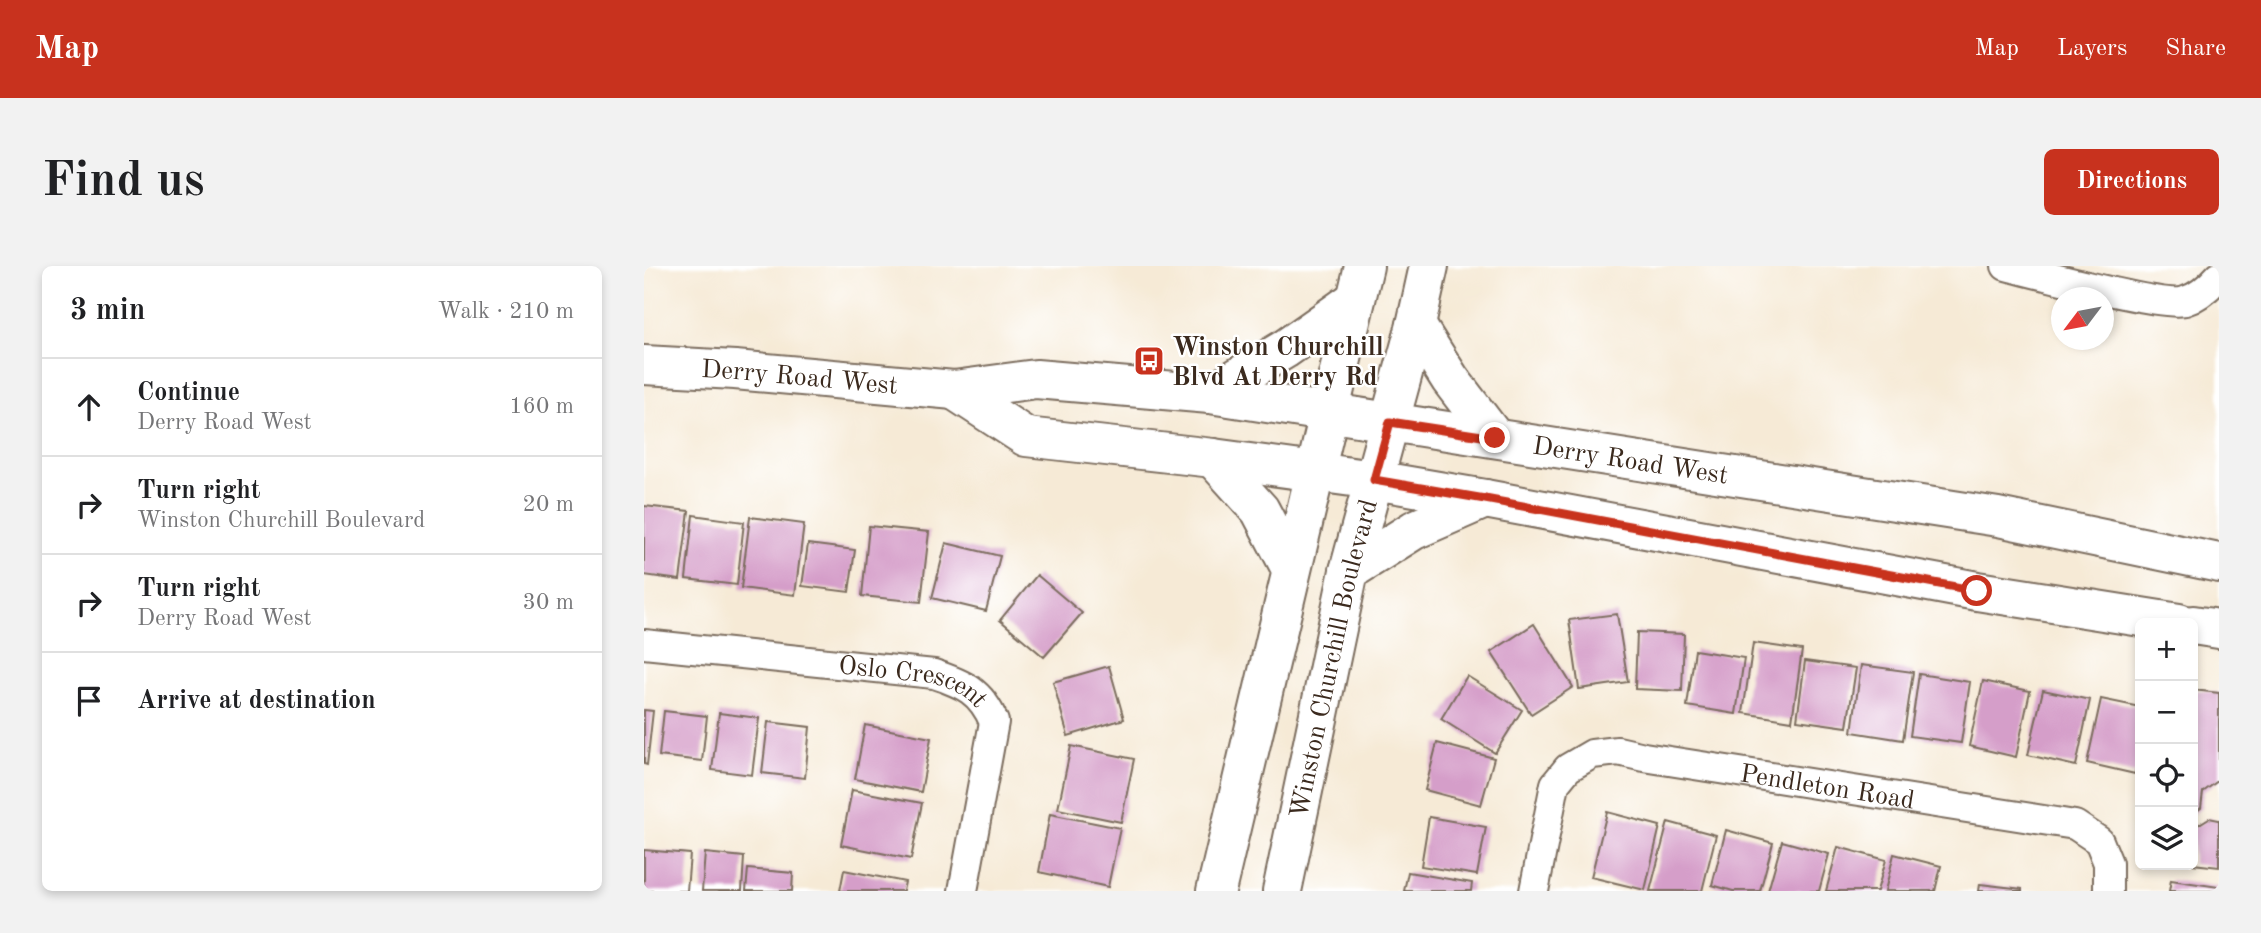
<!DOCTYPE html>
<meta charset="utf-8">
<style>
body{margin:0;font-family:"Old Standard TT",serif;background:#f2f2f2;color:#202124}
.controls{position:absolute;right:21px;bottom:21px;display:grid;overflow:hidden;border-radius:10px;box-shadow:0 4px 10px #0003}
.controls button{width:63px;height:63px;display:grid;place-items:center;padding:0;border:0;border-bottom:2px solid #e0e0e0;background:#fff;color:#202124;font:35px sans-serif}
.compass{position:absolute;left:1407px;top:21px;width:63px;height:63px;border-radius:50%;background:#fff;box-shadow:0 4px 10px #0003;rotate:238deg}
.stop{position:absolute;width:21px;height:21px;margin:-16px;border:5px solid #c8321e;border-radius:50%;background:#fff}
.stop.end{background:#c8321e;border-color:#fff;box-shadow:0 2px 7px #0008}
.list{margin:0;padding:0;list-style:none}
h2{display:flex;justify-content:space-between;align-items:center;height:91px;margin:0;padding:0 28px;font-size:30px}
h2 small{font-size:23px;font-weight:400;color:#757577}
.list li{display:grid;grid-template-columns:46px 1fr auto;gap:21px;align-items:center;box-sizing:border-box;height:98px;padding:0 28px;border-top:2px solid #e0e0e0}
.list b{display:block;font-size:26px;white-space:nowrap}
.list p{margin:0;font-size:23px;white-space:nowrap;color:#757577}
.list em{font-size:23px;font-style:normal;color:#757577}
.icon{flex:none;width:38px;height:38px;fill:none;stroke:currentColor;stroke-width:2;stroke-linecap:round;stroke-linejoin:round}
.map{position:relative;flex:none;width:1575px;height:625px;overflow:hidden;border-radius:10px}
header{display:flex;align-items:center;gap:42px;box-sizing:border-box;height:98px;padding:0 35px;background:#c8321e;color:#fff}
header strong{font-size:33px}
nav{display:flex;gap:38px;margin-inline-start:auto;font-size:24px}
.intro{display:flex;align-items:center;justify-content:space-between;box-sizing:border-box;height:168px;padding:0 42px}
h1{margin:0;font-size:49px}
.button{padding:18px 32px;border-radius:10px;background:#c8321e;color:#fff;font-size:24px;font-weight:700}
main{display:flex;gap:42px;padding:0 42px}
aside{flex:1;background:#fff;border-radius:10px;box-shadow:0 4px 10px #0003}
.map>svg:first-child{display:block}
</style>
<header>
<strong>Map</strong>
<nav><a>Map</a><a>Layers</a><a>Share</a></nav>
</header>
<div class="intro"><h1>Find us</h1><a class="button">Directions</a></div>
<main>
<aside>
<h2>3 min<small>Walk · 210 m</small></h2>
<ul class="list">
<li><svg class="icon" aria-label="ahead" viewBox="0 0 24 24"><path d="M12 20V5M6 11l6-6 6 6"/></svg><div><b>Continue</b><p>Derry Road West</p></div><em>160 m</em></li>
<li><svg class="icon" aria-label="right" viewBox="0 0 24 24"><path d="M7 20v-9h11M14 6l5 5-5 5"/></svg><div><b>Turn right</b><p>Winston Churchill Boulevard</p></div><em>20 m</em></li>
<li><svg class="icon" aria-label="right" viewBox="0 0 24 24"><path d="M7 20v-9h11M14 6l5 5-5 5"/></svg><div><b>Turn right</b><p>Derry Road West</p></div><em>30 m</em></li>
<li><svg class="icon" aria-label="arrive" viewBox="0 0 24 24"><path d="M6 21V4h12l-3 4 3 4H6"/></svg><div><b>Arrive at destination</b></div></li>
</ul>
</aside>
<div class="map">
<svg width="1575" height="625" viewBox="0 0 1575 625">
<rect width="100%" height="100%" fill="#fff"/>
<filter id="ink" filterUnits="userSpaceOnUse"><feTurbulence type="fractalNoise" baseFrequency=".0143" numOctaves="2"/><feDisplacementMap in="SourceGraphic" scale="14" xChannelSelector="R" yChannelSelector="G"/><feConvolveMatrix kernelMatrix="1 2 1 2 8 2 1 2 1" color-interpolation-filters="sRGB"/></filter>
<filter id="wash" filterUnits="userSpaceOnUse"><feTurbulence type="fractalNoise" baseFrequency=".00686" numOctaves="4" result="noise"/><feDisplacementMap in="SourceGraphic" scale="28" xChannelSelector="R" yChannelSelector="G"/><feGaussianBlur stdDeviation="1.57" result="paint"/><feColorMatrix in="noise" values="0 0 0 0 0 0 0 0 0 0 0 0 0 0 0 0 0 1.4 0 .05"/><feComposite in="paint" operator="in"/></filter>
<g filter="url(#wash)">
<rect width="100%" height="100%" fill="#f6ead6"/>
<g id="blocks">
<!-- building -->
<g fill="#d59ec9">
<path d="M0 240 45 245 36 314 0 309Z"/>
<path d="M49 249 100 256 93 319 42 313Z"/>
<path d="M106 251 160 258 151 329 97 322Z"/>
<path d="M225 260 285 266 277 336 218 330Z"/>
<path d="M302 277 356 290 342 345 288 332Z"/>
<path d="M164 278 211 284 205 326 158 320Z"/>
<path d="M393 309 438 347 400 391 356 354Z"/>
<path d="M973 348 984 416 935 423 925 354Z"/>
<path d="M890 358 929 421 887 448 847 386Z"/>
<path d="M993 366 1040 368 1038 425 991 423Z"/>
<path d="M1109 377 1158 384 1148 455 1099 447Z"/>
<path d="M1051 384 1100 392 1092 448 1043 440Z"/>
<path d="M1161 395 1212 402 1203 461 1153 454Z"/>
<path d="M1217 399 1269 406 1259 474 1208 466Z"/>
<path d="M465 400 480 453 424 470 409 416Z"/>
<path d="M1275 408 1326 416 1317 477 1266 470Z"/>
<path d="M823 410 878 444 851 487 797 453Z"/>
<path d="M1339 415 1386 425 1372 491 1325 480Z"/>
<path d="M1399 424 1446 434 1432 500 1384 489Z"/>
<path d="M1549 424 1575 427V514L1559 526 1557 542 1549 548Z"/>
<path d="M1457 433 1496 441V483L1491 508 1443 497Z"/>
<path d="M0 444 9 445 3 499 0 498Z"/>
<path d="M20 445 63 450 58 495 15 490Z"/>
<path d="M75 447 115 452 108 509 68 504Z"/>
<path d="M124 456 166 461 161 512 118 507Z"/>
<path d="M221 459 287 472 277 526 211 513Z"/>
<path d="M793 477 850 492 837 539 781 524Z"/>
<path d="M427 480 490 493 477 556 414 543Z"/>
<path d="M208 524 278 537 267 593 197 579Z"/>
<path d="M963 546 1016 560 1001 624 947 611Z"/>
<path d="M406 548 476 562 464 621 395 606Z"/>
<path d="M785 551 842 561 833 609 777 600Z"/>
<path d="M1565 552 1575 554V601L1549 598V562Z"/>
<path d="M1024 556 1072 569 1058 625H1006Z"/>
<path d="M1082 564 1129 577 1116 625H1089L1068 619Z"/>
<path d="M1138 575 1185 588 1175 625H1124Z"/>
<path d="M1194 581 1242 594 1233 625H1182Z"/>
<path d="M0 584 46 588 43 625H0Z"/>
<path d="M61 587 100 591 98 625H58Z"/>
<path d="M1250 588 1297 600 1291 625H1241Z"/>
<path d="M104 603 149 607 148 625H102Z"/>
<path d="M200 604 261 616 259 625H196Z"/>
<path d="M764 606 828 617 827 625H760Z"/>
<path d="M1527 614 1575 621V625H1525Z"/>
<path d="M1336 618 1378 623V625H1335Z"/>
</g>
</g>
</g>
<g filter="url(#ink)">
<use href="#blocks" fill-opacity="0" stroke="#7c6d5e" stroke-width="2"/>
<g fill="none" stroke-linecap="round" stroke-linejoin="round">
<!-- street casing -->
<g stroke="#7c6d5e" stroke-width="32">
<g id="street">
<path d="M1362 0C1391 7 1521 42 1541 35 1554 31 1566 20 1575 10"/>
<path id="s1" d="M0 378 290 408C320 418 337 425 350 456L319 625"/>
<path id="s2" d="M890 625 911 518 924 502 948 488 974 485 1000 491 1431 559 1455 575 1464 597V625"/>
</g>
</g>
<!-- secondary casing -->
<g stroke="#7c6d5e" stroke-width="42">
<g id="secondary">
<path d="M772 59 806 113 851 172"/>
<path id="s3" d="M0 99 91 104 310 124 392 113 566 128 1354 251 1575 297"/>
<path d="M310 124 382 171 569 192 730 214 841 233 1333 325 1535 357"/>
<path d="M566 128 641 83 712 33"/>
<path d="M569 192 616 244 647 303"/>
<path d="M705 305 770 264 841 233"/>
<path d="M1549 359 1575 363"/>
<path d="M572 625 720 0"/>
<path id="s4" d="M638 625 705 305 772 59 785 0"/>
</g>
</g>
<!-- street -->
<use href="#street" stroke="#fff" stroke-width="28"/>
<!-- secondary -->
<use href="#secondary" stroke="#fff" stroke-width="38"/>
</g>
</g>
<g fill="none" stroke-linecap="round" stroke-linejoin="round" filter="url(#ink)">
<!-- route -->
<path stroke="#c8321e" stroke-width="9" d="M851 172 746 156 730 214 841 233 1333 325"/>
</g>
<!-- icons -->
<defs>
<g id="bus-square" transform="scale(1.575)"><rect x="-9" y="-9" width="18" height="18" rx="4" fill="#c8321e" stroke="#fff"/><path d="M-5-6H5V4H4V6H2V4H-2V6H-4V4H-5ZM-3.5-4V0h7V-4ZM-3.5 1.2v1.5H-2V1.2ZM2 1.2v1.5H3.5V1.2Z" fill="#fff"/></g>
</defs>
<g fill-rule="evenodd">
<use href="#bus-square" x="505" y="95"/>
</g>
<g text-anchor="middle" stroke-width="5" stroke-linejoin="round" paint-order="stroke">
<!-- poi labels -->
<g font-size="26" font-weight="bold" fill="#3b2a1e" stroke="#fff" text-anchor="start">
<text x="528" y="89">Winston Churchill<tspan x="528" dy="30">Blvd At Derry Rd</tspan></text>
</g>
<!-- street labels -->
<g font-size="26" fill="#3b2a1e" stroke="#fff">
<text dy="9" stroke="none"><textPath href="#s3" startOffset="156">Derry Road West</textPath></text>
<text dy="9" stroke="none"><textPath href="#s3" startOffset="994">Derry Road West</textPath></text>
<text dy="9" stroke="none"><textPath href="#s4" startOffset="238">Winston Churchill Boulevard</textPath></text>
<text dy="9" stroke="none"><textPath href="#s1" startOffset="273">Oslo Crescent</textPath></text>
<text dy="9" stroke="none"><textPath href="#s2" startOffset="396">Pendleton Road</textPath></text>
</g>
</g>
</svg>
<div class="controls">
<button>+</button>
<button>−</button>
<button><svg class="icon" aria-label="locate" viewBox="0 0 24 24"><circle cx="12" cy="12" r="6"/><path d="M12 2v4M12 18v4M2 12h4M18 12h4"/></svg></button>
<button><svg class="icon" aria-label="layers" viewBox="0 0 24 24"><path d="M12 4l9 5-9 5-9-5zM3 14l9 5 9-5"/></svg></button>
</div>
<svg class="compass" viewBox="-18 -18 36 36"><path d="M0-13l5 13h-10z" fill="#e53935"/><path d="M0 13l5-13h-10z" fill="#757577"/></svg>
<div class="stop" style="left:1333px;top:325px"></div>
<div class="stop end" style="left:851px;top:172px"></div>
</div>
</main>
